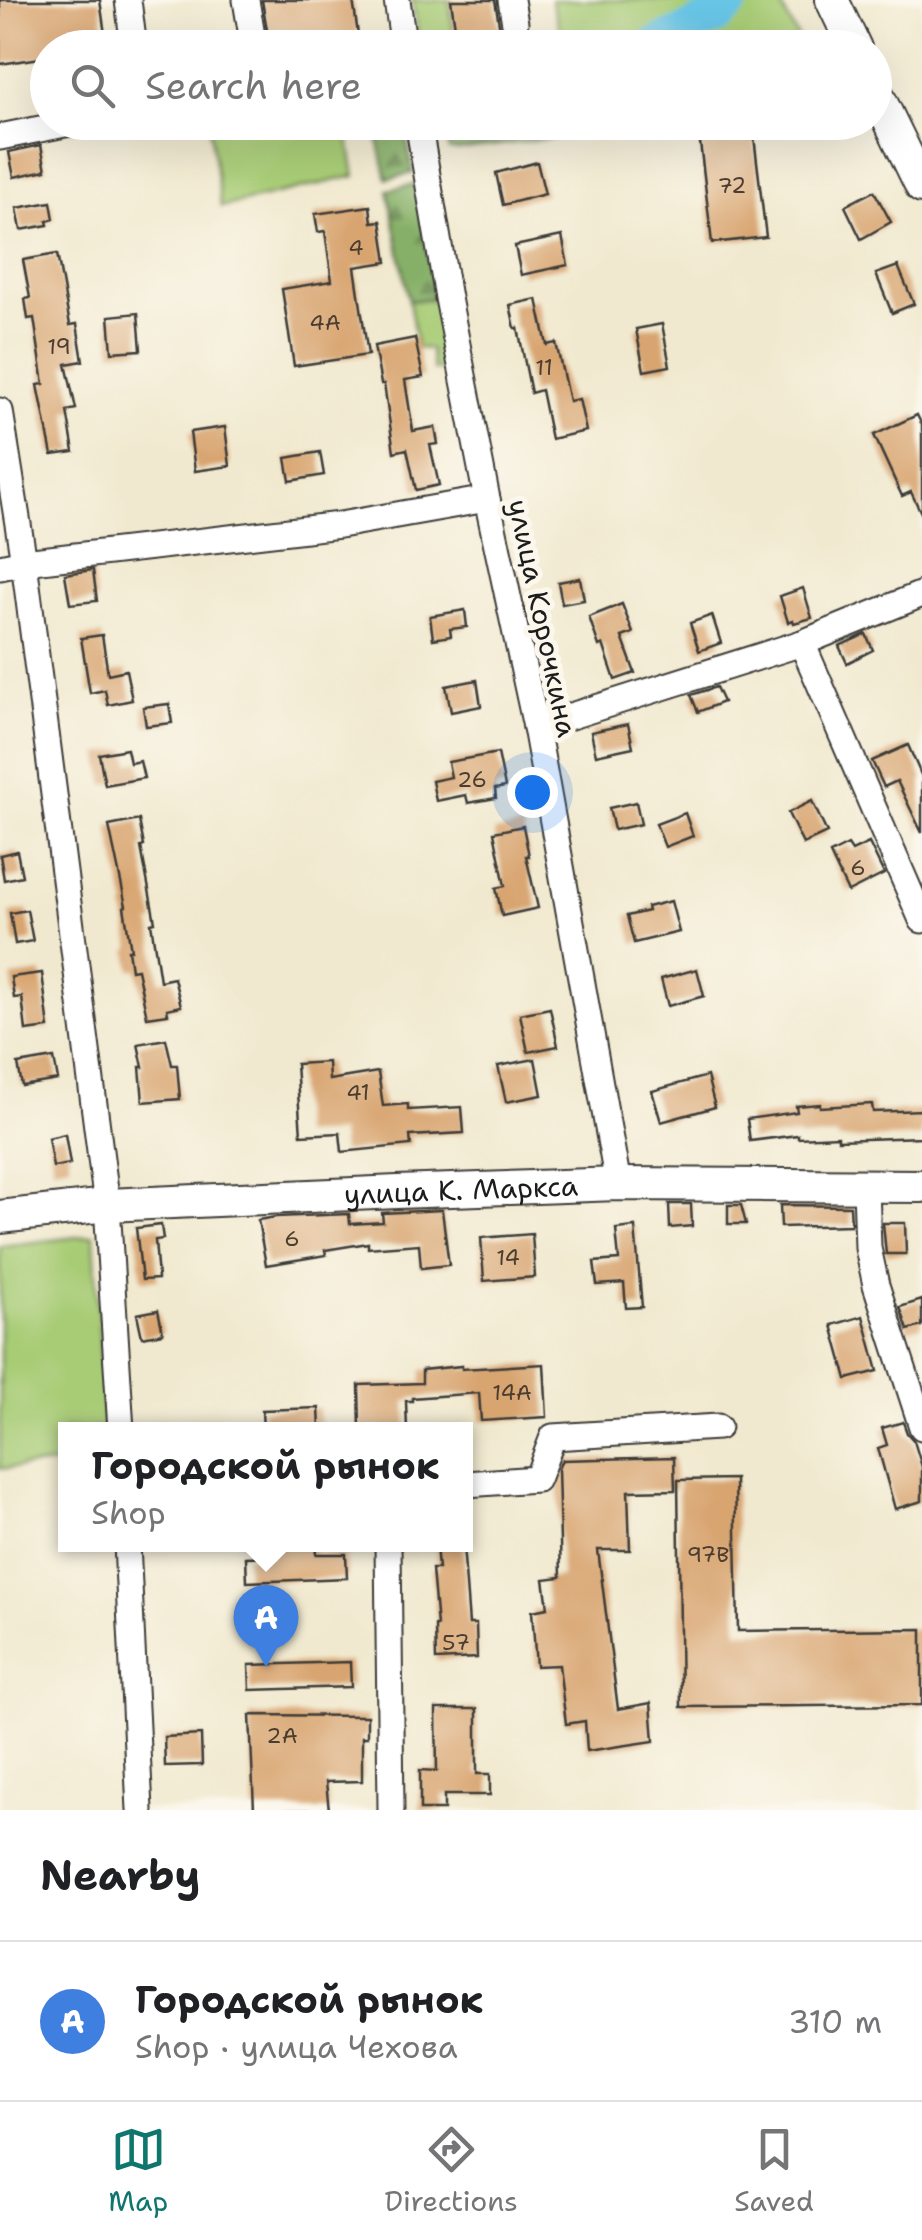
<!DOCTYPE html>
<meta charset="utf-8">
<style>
body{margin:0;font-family:"Shantell Sans",sans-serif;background:#f6f6f6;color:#202124}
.you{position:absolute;left:532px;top:792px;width:35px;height:35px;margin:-25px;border:8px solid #fff;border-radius:50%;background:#1a73e8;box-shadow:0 0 0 15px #1a73e833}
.badge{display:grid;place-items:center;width:65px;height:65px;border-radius:50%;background:#0f766e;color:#fff;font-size:32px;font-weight:700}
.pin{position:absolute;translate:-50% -82px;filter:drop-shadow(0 2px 5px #0008)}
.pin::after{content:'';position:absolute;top:52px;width:35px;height:30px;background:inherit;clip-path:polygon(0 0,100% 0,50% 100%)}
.popup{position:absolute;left:58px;top:1422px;width:415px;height:130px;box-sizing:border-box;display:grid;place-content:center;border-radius:0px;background:#fff;filter:drop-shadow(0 2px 8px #0005);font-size:32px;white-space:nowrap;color:#757577}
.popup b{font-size:38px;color:#202124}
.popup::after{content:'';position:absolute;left:50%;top:100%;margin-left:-20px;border:20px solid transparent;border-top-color:#fff}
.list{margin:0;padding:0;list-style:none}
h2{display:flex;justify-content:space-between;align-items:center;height:130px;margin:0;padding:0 40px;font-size:42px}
h2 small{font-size:32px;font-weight:400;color:#757577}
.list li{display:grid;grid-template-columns:65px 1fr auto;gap:30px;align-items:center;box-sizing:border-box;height:160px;padding:0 40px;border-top:2px solid #e0e0e0}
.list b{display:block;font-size:38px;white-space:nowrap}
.list p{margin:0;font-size:32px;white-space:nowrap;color:#757577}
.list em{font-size:32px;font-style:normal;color:#757577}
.icon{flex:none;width:55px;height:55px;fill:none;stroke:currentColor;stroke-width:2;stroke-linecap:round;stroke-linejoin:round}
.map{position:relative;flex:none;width:922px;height:1810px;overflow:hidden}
.search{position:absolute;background:#fff;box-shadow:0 10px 40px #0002;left:30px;right:30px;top:30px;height:110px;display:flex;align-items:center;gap:25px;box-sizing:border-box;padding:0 35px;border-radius:55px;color:#757577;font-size:38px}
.sheet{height:290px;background:#fff}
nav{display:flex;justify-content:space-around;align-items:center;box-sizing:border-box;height:140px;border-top:2px solid #e0e0e0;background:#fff;font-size:28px;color:#757577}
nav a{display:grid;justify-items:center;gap:5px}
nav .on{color:#0f766e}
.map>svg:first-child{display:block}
</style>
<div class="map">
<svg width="922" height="1810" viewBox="0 0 922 1810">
<defs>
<pattern id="forest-firs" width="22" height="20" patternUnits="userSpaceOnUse" patternTransform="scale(2.5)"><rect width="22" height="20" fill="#86b067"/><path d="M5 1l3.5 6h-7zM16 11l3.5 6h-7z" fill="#6d8e54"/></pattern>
</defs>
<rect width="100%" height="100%" fill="#fbf7ec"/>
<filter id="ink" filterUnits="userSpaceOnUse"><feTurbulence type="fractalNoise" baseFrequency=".01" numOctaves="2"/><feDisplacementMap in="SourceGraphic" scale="20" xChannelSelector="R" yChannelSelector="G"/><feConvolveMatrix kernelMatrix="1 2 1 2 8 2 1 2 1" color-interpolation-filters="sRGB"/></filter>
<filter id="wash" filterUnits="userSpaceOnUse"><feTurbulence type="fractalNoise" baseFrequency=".0048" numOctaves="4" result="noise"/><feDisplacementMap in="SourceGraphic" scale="40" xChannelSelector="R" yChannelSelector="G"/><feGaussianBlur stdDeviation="2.25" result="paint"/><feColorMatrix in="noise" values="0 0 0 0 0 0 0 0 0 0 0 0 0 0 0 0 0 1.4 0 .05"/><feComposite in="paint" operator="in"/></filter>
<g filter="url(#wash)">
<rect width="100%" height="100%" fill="#f1e9cf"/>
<!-- green -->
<g fill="#a8cc76" stroke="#627449" stroke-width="2.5">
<path d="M412 0H449L455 47H421Z"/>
<path d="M551 0H778L803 47H578L564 43Z"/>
<path d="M209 123H346L355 176 221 207Z"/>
<path d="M435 299 451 368 433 370 430 349 417 348 409 301Z"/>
<path d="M94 1235 104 1429 66 1430V1463L0 1469V1246Z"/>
</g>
<!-- forest -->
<g fill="url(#forest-firs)" stroke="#516642" stroke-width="2.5">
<path d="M374 123H404L413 173 387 179Z"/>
<path d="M443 123V122L608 123 597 133 459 150H449Z"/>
<path d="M416 184 434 297 409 301 388 190Z"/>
</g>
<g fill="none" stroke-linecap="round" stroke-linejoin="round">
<!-- river -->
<path stroke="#67c5e6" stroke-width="35" d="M649 48 718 16 733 0"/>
</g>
<g id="blocks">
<!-- building -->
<g fill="#d8a46f">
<path d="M0 0H100L107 48H48V57L0 64Z"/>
<path d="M262 0H353L360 48H270Z"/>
<path d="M451 0H495L503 48H458Z"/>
<path d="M753 128 766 237 712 243 699 134Z"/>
<path d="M41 145 46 170 14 177 9 152Z"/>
<path d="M537 162 545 194 503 205 496 173Z"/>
<path d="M874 191 891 222 861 239 845 206Z"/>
<path d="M51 202 54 219 47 221 48 225 21 230 17 208Z"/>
<path d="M370 206 372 222 381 221 387 262 355 267 368 355 294 366 282 289 332 281 325 231 318 232 315 214Z"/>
<path d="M562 236 568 265 521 275 515 246Z"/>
<path d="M57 254 70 325 77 324 83 361 66 364 76 409 67 411 74 452 52 455 38 385 44 384 34 318 28 319 25 299 30 298 23 260Z"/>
<path d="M898 266 914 304 892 313 876 274Z"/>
<path d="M537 299 547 345 556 343 569 401 579 399 586 431 551 439 541 390 531 393 518 328H515L510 305Z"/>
<path d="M138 313 141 350 112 352 109 316Z"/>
<path d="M662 324 670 366 644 371 636 329Z"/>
<path d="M415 338 423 377 405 380 413 431 435 427 438 444 430 445 439 485 416 490 407 449 394 452 384 384H381L374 346Z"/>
<path d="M917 415 922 425V515L911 492 902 496 874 435Z"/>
<path d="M225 427 230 466 195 471 190 432Z"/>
<path d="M320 452 324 475 290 481 286 458Z"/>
<path d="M93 570 97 601 70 604 65 574Z"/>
<path d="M580 578 584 600 562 604 558 582Z"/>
<path d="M803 588 812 618 794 623 793 620 788 622 780 596Z"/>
<path d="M622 604 633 633 622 637 635 673 615 680 603 644 599 646 589 617Z"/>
<path d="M465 610 467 627 450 629 451 636 433 639 430 616Z"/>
<path d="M712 615 721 643 699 651 690 623Z"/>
<path d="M866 634 873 650 847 663 839 646Z"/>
<path d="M102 635 108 674 126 670 132 700 108 705 105 690 90 693 81 638Z"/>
<path d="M477 680 481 706 451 712 446 686Z"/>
<path d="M716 687 723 702 698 712 691 695Z"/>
<path d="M169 704 172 723 146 726 143 707Z"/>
<path d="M628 724 633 747 596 755 591 732Z"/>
<path d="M908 745 922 777V833L897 781 884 787 872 761Z"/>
<path d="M127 749 130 763 140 761 144 778 105 785 99 754Z"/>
<path d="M498 753 505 787 495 789 496 798 468 803 466 795 436 801 432 781 451 777 448 762Z"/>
<path d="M812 801 827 833 803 844 788 813Z"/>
<path d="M636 802 641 824 614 830 609 808Z"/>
<path d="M685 813 693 836 665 847 656 824Z"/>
<path d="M139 820 144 846 141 847 155 922 151 923 160 981 174 978 181 1006 167 1009 168 1014 147 1017 137 969 131 970 128 950H131L124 907 126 906 109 826Z"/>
<path d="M523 826 529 856H526L538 908 502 916 496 888 505 886 494 832Z"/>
<path d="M869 843 884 874 848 892 830 854 848 845 852 851Z"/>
<path d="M17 851 22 876 4 880 0 855Z"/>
<path d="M671 901 679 932 634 943 627 916 648 911 647 907Z"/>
<path d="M27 910 33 941 15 944 10 913Z"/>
<path d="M697 969 704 996 668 1006 661 979Z"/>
<path d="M42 973 49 1028 26 1031 22 997 14 998 11 977Z"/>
<path d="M550 1008 558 1046 528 1052 520 1014Z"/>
<path d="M166 1039 172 1065H177L180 1099 143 1102 140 1067H143L138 1044Z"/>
<path d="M54 1058 58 1080 22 1086 18 1064Z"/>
<path d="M535 1059 542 1095 506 1102 498 1066Z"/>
<path d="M328 1062 329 1080 378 1072 383 1106 408 1104V1110L462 1107 464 1133 410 1136 411 1145 342 1152 340 1133 301 1135 296 1064Z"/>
<path d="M707 1076 715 1107 661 1122 652 1091Z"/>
<path d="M820 1104V1107L872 1104 873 1112 922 1110V1137L838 1140V1136L798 1138V1135L750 1141 747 1119 797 1112 796 1106Z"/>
<path d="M65 1134 70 1164 53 1167 48 1138Z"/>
<path d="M669 1204H691L692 1226 670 1228Z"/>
<path d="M728 1205H741L746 1224H728Z"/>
<path d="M780 1205 850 1206 851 1225 781 1227Z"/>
<path d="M442 1210 449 1265 421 1268 419 1244 368 1248V1243L325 1250 326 1255 266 1265 258 1220 276 1217 349 1214 350 1224 383 1222 382 1213Z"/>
<path d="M883 1223H905L906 1254H886Z"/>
<path d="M161 1225 163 1239 155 1240 158 1279 142 1280 136 1228Z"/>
<path d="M635 1227 642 1307 626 1308 624 1283 597 1285 594 1262 619 1260 616 1229Z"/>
<path d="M532 1234 535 1277 484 1281 481 1238Z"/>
<path d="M922 1300V1326L908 1330 900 1307Z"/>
<path d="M158 1310 163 1333 142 1337 137 1314Z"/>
<path d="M863 1316 878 1371 847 1379 832 1325Z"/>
<path d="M544 1364 547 1417 481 1421 479 1393 412 1398V1401H406L407 1430H360L359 1385 422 1383V1370L462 1366V1369Z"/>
<path d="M319 1408 320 1430H263L262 1410Z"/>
<path d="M903 1422 907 1433 914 1441 922 1467V1501L895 1509 878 1448 887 1445 882 1428Z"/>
<path d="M674 1457 675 1490 628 1491 630 1550H598L618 1709 651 1703 654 1741 587 1751 585 1721 566 1724 559 1665 536 1666 532 1611 548 1608 544 1579 561 1577 558 1469 562 1460Z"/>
<path d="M735 1479 738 1631 922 1629V1705L681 1707 678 1480Z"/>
<path d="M270 1544H315L316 1554H346L347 1578 247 1582 246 1557 271 1556Z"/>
<path d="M436 1544H463L469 1624H476L477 1658 436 1660 435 1626H437L432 1569H438Z"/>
<path d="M350 1662 351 1687 250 1690 249 1665Z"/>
<path d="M436 1709H477V1774H490V1795H444V1810H420V1770L437 1771Z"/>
<path d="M250 1715 367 1716V1737H362V1781L326 1782 329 1810H254Z"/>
<path d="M201 1735 202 1765 165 1766 164 1737Z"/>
</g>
</g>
</g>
<g filter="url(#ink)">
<use href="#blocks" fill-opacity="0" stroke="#3c3b37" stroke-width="2.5"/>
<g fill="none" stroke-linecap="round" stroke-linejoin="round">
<!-- minor casing -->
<g stroke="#3c3b37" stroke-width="29">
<g id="minor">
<path d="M128 0 134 48"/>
<path d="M246 0 254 48"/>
<path d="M397 0 404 48"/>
<path d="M511 0 515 23"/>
<path d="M418 122 448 298 487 499 536 727 618 1184"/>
<path d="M0 137 75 122"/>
<path d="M0 411 24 562 107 1205 121 1430"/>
<path d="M0 567 24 562 340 525 487 499"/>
<path d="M802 643 922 920"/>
<path d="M536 727 802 643 922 594"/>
<path d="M866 1186 868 1248 876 1285 922 1427"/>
<path d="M466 1484 537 1479 553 1437 718 1427"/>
<path d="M127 1544 140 1810"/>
<path d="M388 1544 391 1810"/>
</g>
</g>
<!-- major casing -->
<g stroke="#3c3b37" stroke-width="36">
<g id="major">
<path d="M832 0 855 48"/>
<path d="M874 88 922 187"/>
<path id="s1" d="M0 1217 107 1205 397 1192 618 1184 922 1186"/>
</g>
</g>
<!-- minor -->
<use href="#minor" stroke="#fff" stroke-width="25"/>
<!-- major -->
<use href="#major" stroke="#fff" stroke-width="32"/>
</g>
</g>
<g text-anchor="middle" stroke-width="10" stroke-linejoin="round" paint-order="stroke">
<!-- number labels -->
<g font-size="22" fill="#4b3e31">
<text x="732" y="193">72</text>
<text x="356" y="255">4</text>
<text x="325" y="330">4А</text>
<text x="59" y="354">19</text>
<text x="544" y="375">11</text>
<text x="472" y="787">26</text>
<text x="858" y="875">6</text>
<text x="358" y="1100">41</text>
<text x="292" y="1246">6</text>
<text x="508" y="1265">14</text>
<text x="512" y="1400">14А</text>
<text x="708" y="1562">97В</text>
<text x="456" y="1650">57</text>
<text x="282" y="1743">2А</text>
</g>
<!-- street labels -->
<g font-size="28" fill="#1c1c1c" stroke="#fbf7ec">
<text transform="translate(543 618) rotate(78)" y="10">улица Корочкина</text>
<text dy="10" stroke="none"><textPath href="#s1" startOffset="462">улица К. Маркса</textPath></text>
</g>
</g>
</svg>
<div class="you"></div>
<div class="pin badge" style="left:266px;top:1667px;background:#3f7fe0">A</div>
<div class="popup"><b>Городской рынок</b>Shop</div>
<div class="search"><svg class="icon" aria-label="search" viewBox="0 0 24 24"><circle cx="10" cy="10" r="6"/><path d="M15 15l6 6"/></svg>Search here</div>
</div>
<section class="sheet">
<h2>Nearby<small></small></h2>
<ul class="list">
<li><span class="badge" style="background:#3f7fe0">A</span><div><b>Городской рынок</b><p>Shop · улица Чехова</p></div><em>310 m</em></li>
</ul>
</section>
<nav>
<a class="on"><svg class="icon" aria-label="map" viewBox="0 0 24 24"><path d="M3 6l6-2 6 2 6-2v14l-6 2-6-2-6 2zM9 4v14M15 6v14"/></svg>Map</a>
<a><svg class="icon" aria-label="directions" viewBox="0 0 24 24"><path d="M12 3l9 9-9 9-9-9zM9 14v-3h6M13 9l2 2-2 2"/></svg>Directions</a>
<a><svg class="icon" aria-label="saved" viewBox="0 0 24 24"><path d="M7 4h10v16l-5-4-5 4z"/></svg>Saved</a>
</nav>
